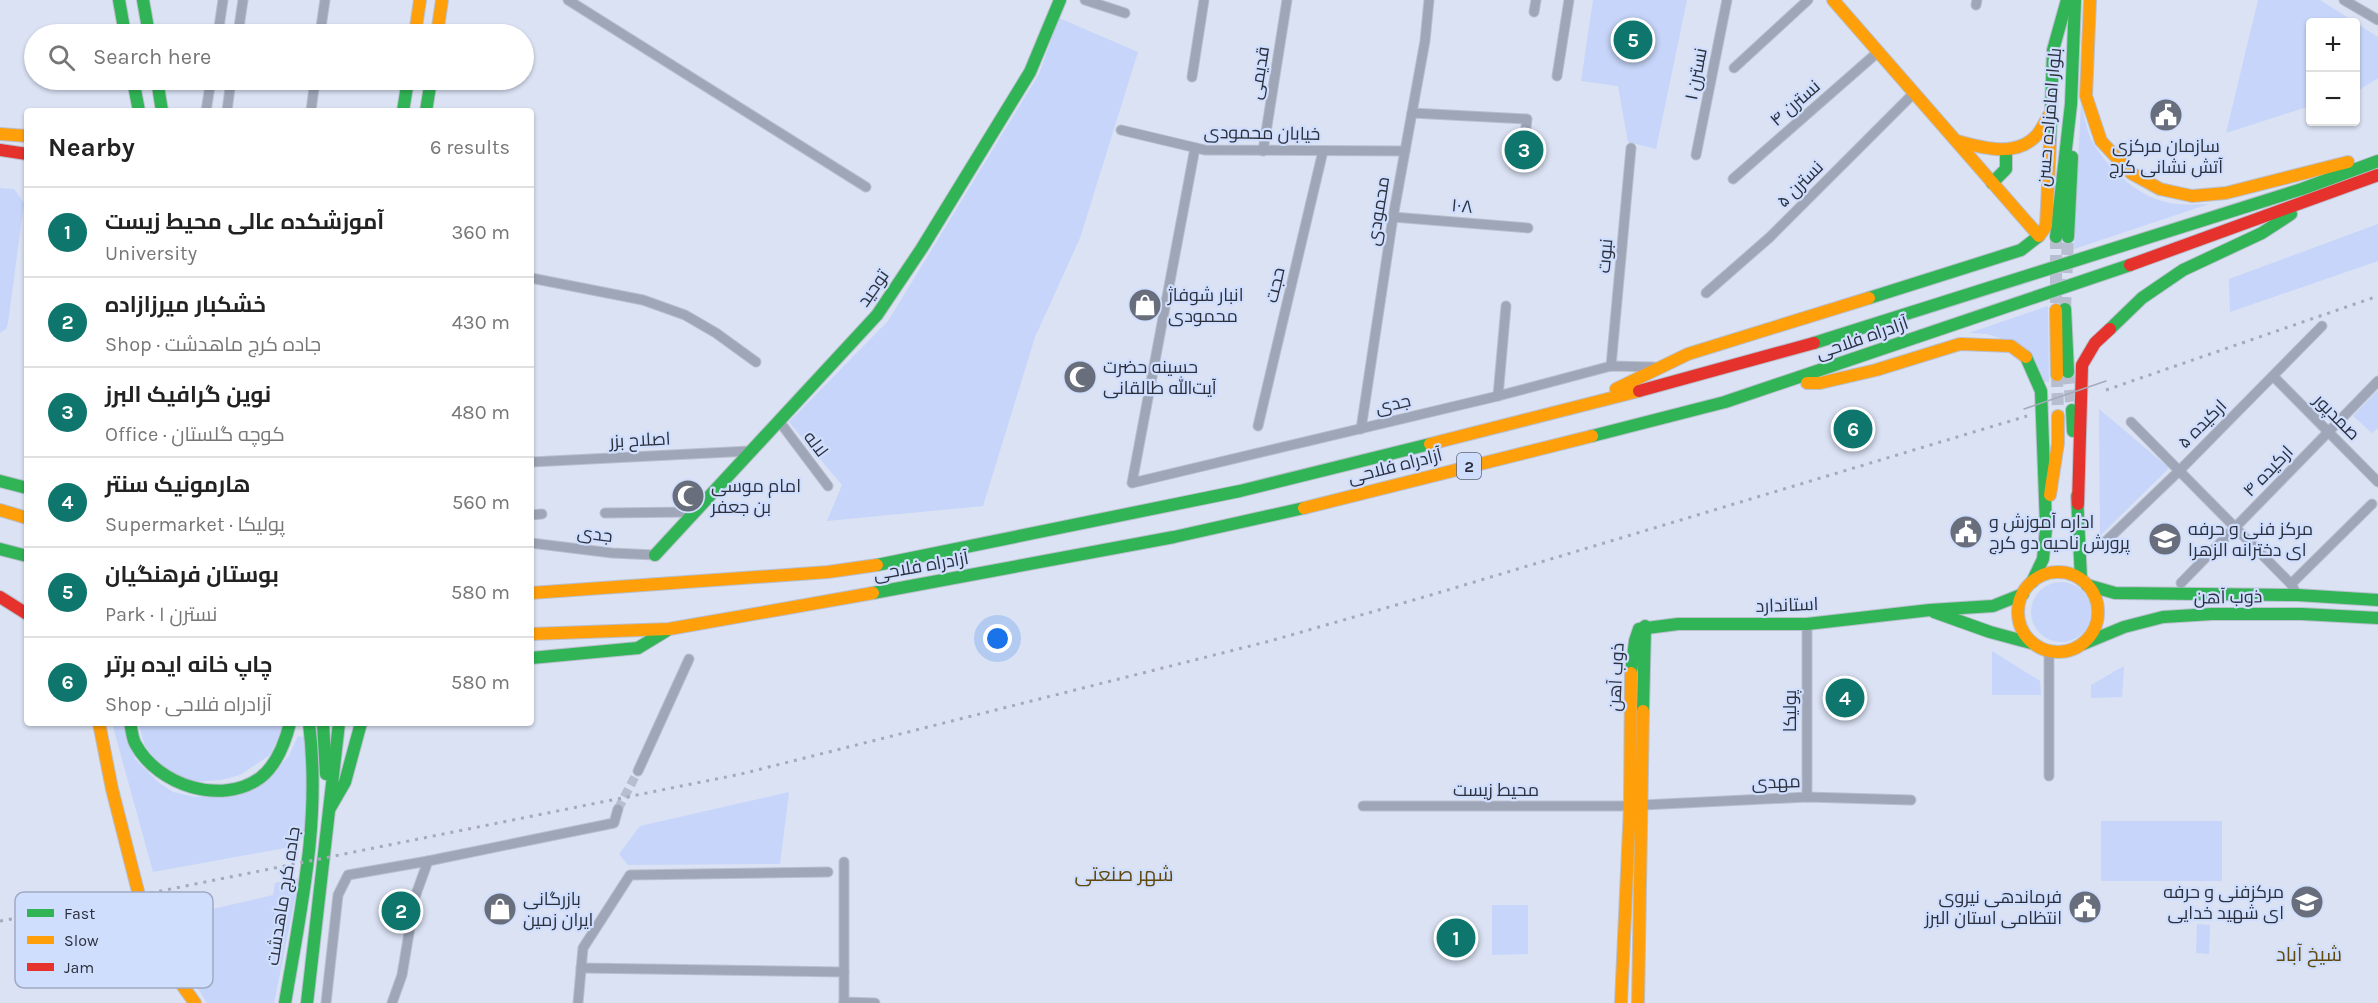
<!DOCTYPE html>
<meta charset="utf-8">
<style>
body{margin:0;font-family:Karla,Cairo,sans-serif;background:#f2f2f2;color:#222}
.controls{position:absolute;right:18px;top:18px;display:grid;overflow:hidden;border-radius:6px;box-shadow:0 2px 4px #0004}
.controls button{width:54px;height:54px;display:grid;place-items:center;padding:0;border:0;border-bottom:2px solid #e0e0e0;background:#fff;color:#222;font:30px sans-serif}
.you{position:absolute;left:998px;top:639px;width:21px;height:21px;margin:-15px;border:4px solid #fff;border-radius:50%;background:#1a73e8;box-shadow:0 0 0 9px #1a73e833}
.badge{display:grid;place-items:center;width:39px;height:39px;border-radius:50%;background:#0f766e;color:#fff;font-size:20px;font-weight:700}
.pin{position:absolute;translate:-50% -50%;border:3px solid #fff;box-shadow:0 2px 6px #0006}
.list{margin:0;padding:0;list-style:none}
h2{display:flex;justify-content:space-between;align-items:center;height:78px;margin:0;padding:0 24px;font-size:26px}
h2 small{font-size:20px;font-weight:400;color:#767676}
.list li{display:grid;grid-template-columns:39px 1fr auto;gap:18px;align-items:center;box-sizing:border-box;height:90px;padding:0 24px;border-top:2px solid #e0e0e0}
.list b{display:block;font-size:22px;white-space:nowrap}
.list p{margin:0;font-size:20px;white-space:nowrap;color:#767676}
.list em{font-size:20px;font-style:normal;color:#767676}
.icon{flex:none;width:33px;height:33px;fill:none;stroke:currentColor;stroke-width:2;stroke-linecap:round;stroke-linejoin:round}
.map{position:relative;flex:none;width:2378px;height:1003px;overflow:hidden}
.search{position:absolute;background:#fff;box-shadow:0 2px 4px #0004;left:24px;top:24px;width:510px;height:66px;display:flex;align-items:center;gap:15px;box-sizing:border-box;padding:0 21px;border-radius:33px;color:#767676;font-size:22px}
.panel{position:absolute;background:#fff;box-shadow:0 2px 4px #0004;left:24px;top:108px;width:510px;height:618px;border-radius:6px}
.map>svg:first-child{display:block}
</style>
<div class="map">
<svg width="2378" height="1003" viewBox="0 0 2378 1003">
<rect width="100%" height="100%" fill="#dae2f4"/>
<!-- green -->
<g fill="#c6d5f9">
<path d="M1593 0H1687L1656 149 1628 142 1618 86 1581 81Z"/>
<path d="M2258 0H2320L2378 37V78L2356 92V22H2310V106L2226 133Z"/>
<path d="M1059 18 1138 52 1080 238 1035 337 983 506 827 521 842 485 789 422 888 321 1039 74Z"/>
<path d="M2081 103C2084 114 2086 128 2091 139 2107 169 2140 200 2176 204 2187 205 2198 204 2209 204L2074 249Z"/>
<path d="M0 188 14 189 24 203 8 323 6 329 0 333Z"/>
<path d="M2378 224V261L2230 312 2229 279Z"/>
<path d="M2048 306 2049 382H2044L2000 338 1987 334 1969 333Z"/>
<path d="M2378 390V428L2372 433 2353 416Z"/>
<path d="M2099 409 2169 468 2100 536Z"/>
<circle cx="2061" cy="612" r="30"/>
<path d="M1992 651 2040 681 2041 695H1992Z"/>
<path d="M2124 666 2122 697 2091 698V685Z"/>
<path d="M112 723H126L135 759 158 782 173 792 195 797 220 796 266 780 289 756 298 736 304 737 307 751 306 832 296 846 153 872Z"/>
<path d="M138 723H285L270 755 240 775 221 780 192 782 157 763 145 746Z"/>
<path d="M789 792 780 864 628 865 619 854 640 826Z"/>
<rect x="2101" y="821" width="121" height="60"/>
<path d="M299 878 274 1003H207L177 954 153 907H160L169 919 273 895 275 883Z"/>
<path d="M1492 905H1528V954L1492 955Z"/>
<path d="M2197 924 2210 925 2209 954 2196 953Z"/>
</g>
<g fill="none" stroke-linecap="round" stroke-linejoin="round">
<!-- street-tunnel -->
<path stroke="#b7becf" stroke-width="9" stroke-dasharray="9 4.5" stroke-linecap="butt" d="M618 809 638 771"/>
<!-- secondary-tunnel -->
<g stroke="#b7becf" stroke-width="12" stroke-dasharray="12 6" stroke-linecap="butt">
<path d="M2056 237V310"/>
<path d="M2065 309 2068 237"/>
<path d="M2068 372 2072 410"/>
<path d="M2057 375 2058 416"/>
</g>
<!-- street casing -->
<g stroke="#b9bfcd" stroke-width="11">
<g id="street">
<path d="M568 0 866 187"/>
<path d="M1085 0 1125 13"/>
<path d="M2344 0 2378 20"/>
<path d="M1976 5 1977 0"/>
<path d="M1534 12 1536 0"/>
<path d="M218 34 223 0"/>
<path d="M238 34 243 0"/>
<path d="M320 34 325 0"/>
<path d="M1734 68 1808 0"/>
<path d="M1557 76 1569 0"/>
<path d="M1192 77 1204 0"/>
<path d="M206 111 211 80"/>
<path d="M227 111 231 80"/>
<path d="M311 111 315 80"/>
<path d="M1412 113 1527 119 1524 143"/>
<path d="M1121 130 1205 150 1405 151"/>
<path d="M1195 148 1132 483 1498 396 1611 366 1654 367"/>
<path d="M1263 151 1287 0"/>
<path d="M1696 155 1727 0"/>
<path d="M1733 179 1878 52"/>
<path d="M1393 217 1528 228"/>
<path d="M531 278 643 300 685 315 716 333 756 362"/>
<path d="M1706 293 1770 237 1914 93"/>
<path d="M1611 366 1631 148"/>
<path d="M2273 376 2378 482"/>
<path d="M1498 396 1506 306"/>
<path d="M779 421 828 486"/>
<path d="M2131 422 2291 584 2297 595"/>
<path d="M1258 426 1323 151"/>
<path d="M1361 429 1393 217 1425 41 1429 0"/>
<path d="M531 462 750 451"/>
<path d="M605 513 693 512"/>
<path d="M531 515 542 514"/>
<path d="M531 543 612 553 655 555"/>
<path d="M2103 544 2179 471 2322 326"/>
<path d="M2181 583 2378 381"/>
<path d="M2291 584 2372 504"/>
<path d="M2049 651V776"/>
<path d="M638 771 689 659"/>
<path d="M1807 797V624"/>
<path d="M1643 805 1807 797 1911 800"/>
<path d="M1363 806H1630"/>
<path d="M428 861 614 823 618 809"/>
<path d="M844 862V1003"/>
<path d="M581 968 844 972"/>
<path d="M844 1002 875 1003"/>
<path d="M326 1003 338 895 348 875 428 861 415 897 402 975 392 1003"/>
<path d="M578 1003 583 948 630 875 828 872"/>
</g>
</g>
<!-- fast casing -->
<g stroke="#b9bfcd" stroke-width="14">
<g id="fast">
<path d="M119 0 125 34"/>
<path d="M143 0 149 34"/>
<path d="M133 80 139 111"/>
<path d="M157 80 162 111"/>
<path d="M403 111 408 80"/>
<path d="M426 111 431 80"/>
<path d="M2050 143 2053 50 2067 0"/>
<path d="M1992 183 2006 169V150"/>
<path d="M2056 237 2071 104 2075 0"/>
<path d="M2068 237 2072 157"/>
<path d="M1869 298 2021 250 2039 236"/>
<path d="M2065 309 2068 372"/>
<path d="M2110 329 2142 298 2183 270 2262 233 2291 214"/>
<path d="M1814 343 2302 189 2378 161"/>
<path d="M2026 357 2041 391 2046 525"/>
<path d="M2072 410 2073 431"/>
<path d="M1592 436 1725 402 2130 265"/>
<path d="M0 481 27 488"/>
<path d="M2077 496 2081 579"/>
<path d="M0 549 27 556"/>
<path d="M655 555 877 315 922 248 1030 72 1060 0"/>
<path d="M877 565 1240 491 1430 444"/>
<path d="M2032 582 2043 559 2047 518"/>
<path d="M2087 585 2115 593 2297 595 2378 600"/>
<path d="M873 593 1174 537 1304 508"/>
<path d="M1934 612 1990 632 2031 643"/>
<path d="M2083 644 2124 627 2163 617 2212 614H2302L2378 618"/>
<path d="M531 658 638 648 666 631"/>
<path d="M1631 673 1635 641 1639 629 1678 624H1807L1930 610 1993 606 2023 594"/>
<path d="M1643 711 1645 626"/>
<path d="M130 723C132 730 132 739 136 745 158 785 221 806 260 778 277 765 285 743 290 723"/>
<path d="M323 723 326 774"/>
<path d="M330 808 345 782 361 723"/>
<path d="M285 1003C301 907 321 821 309 723"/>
<path d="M307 1003 339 723"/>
</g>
</g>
<!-- slow casing -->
<g stroke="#b9bfcd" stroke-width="14">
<g id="slow">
<path d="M1833 0 2039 236 2046 226 2050 143"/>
<path d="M2090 0 2086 96 2101 141 2131 173 2160 189 2192 196 2226 193 2348 162"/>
<path d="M415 34 420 0"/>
<path d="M437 34 442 0"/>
<path d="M0 134 27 136"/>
<path d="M1957 141C1982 148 2016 158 2037 135 2042 129 2045 122 2049 115"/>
<path d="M2056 310 2057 375"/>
<path d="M1807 383H1820L1876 370 1960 344 2011 346 2026 357"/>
<path d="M1616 389 1688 354 1869 298"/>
<path d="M1430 444 1639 391"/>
<path d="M2050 495 2058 443V416"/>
<path d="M1304 508 1592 436"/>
<path d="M0 510 27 518"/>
<circle cx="2058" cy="612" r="40"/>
<path d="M531 593 828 572 877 565"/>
<path d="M531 634 669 629 873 593"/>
<path d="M99 723 112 789 145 919 167 964 195 1003"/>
<path d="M1621 1003 1630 806 1631 673"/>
<path d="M1638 1003 1643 711"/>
</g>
</g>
<!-- jam casing -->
<g stroke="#b9bfcd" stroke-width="14">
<g id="jam">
<path d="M0 150 27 154"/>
<path d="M2130 265 2378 175"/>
<path d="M1639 391 1814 343"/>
<path d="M2078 504 2082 365 2095 343 2110 329"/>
<path d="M0 597 27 614"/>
</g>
</g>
<!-- street -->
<use href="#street" stroke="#9ea6b8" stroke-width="9"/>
<!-- fast -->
<use href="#fast" stroke="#30b455" stroke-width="12"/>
<!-- slow -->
<use href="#slow" stroke="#ff9f0a" stroke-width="12"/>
<!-- jam -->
<use href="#jam" stroke="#e5322d" stroke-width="12"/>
<!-- tram -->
<path stroke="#a4aab8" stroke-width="1.5" d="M2024 409 2106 381"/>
<!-- rail -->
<g stroke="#a4aab8" stroke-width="3" stroke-dasharray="3 6" stroke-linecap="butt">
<path d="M2106 390 2378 296"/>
<path d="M0 921 96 904 741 774 1270 641 1431 595 2027 416"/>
</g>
</g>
<!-- icons -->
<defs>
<g id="civic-disc" transform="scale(1.725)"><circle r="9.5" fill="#686e7c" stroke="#d0defe"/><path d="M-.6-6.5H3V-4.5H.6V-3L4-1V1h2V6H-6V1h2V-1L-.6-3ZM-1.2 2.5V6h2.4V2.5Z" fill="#fff"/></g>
<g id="shop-disc" transform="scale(1.725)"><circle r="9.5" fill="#686e7c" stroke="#d0defe"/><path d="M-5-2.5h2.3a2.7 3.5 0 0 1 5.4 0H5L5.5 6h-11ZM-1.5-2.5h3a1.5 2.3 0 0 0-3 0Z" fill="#fff"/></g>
<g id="mosque-disc" transform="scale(1.725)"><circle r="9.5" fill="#686e7c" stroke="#d0defe"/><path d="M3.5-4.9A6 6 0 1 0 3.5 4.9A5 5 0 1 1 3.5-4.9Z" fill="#fff"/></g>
<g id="university-disc" transform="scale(1.725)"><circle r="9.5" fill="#686e7c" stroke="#d0defe"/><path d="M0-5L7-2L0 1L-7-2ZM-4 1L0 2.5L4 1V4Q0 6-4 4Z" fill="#fff"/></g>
</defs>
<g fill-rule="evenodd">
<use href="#civic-disc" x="2166" y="115"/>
<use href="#shop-disc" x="1145" y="305"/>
<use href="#mosque-disc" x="1080" y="377"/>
<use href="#mosque-disc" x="688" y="496"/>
<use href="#civic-disc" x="1966" y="532"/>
<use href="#university-disc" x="2165" y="539"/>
<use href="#university-disc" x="2307" y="902"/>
<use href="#civic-disc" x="2085" y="907"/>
<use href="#shop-disc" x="500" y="909"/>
</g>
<g text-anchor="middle" stroke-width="4.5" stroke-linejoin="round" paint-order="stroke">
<!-- shield labels -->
<rect fill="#d0defe" stroke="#5c6476" stroke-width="1.5" x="1457" y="453" width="24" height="26" rx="4.5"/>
<g font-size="16" font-weight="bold" fill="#2b303c">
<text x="1469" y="472">2</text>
</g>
<!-- street labels -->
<g font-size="18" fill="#2b303c" stroke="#d0defe">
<text transform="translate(1259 73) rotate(-81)" y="6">قدیمی</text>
<text transform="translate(1696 74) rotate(-79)" y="6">نسترن ۱</text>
<text transform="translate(1795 103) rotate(-41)" y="6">نسترن ۴</text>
<text transform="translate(2049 117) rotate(-85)" y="6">بلوار امامزاده حسن</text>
<text transform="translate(1262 133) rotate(1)" y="6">خیابان محمودی</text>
<text transform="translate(1800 184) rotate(-45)" y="6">نسترن ۵</text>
<text transform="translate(1462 206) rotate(5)" y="6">۱۰۸</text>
<text transform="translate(1378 211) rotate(-81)" y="6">محمودی</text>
<text transform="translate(1605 256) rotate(-85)" y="6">نبوت</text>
<text transform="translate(1275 285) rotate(-77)" y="6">حجت</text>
<text transform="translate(873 288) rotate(-55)" y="6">توحید</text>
<text transform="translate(1862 338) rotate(-19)" y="6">آزادراه فلاحی</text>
<text transform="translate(1393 404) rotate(-13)" y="6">جدی</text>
<text transform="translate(2337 417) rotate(45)" y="6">صمدپور</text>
<text transform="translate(2202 424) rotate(-45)" y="6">ارکیده ۵</text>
<text transform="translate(640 440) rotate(-3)" y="6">اصلاح بزر</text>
<text transform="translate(816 444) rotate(53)" y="6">لاله</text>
<text transform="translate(1395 466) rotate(-14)" y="6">آزادراه فلاحی</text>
<text transform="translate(2268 471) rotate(-46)" y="6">ارکیده ۴</text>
<text transform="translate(595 534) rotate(7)" y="6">جدی</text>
<text transform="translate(921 566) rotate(-10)" y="6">آزادراه فلاحی</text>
<text transform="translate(2228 597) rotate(-1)" y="6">ذوب آهن</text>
<text transform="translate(1787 605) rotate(-2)" y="6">استاندارد</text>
<text transform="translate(1616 677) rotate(-87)" y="6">ذوب آهن</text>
<text transform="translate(1790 711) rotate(-90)" y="6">پولیکا</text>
<text transform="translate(1776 782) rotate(-2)" y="6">مهدی</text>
<text x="1496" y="796">محیط زیست</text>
<text transform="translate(283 896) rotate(-81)" y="6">جاده کرج ماهدشت</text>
</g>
<!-- poi labels -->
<g font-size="18" fill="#2b303c" stroke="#d0defe" text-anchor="start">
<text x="2166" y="152" text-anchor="middle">سازمان مرکزی<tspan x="2166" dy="21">آتش نشانی کرج</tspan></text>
<text x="1168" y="301">انبار شوفاژ<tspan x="1168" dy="21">محمودی</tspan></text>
<text x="1103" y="373">حسینه حضرت<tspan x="1103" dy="21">آیت‌الله طالقانی</tspan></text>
<text x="711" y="492">امام موسی<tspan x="711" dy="21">بن جعفر</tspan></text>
<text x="1989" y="528">اداره آموزش و<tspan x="1989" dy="21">پرورش ناحیه دو کرج</tspan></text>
<text x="2188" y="535">مرکز فنی و حرفه<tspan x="2188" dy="21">ای دخترانه الزهرا</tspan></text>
<text x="2284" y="898" text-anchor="end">مرکزفنی و حرفه<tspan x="2284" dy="21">ای شهید خدایی</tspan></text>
<text x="2062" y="903" text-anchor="end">فرماندهی نیروی<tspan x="2062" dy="21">انتظامی استان البرز</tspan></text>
<text x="523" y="905">بازرگانی<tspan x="523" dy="21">ایران زمین</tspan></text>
</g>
<!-- neighbourhood labels -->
<g font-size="20" fill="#60490b" stroke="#d0defe">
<text x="1124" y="881">شهر صنعتی</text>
<text x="2309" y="961">شیخ آباد</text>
</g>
</g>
<!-- legend -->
<rect x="15" y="892" width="198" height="96" rx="9" fill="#d0defe" stroke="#9eaac4" stroke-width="1.5"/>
<rect x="27" y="909" width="27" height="8" fill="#30b455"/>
<rect x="27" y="936" width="27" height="8" fill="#ff9f0a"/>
<rect x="27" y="963" width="27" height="8" fill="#e5322d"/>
<g font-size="16" fill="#2b303c">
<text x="64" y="919">Fast</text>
<text x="64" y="946">Slow</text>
<text x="64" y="973">Jam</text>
</g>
</svg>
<div class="controls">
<button>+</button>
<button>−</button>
</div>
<div class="you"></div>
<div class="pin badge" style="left:1456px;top:938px">1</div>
<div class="pin badge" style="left:401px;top:911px">2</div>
<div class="pin badge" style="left:1524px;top:150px">3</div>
<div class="pin badge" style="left:1845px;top:698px">4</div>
<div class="pin badge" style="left:1633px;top:40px">5</div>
<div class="pin badge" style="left:1853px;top:429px">6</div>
<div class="search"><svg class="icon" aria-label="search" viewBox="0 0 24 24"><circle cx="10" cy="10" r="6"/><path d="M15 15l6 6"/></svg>Search here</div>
<section class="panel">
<h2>Nearby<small>6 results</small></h2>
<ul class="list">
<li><span class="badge">1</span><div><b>آموزشکده عالی محیط زیست</b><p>University</p></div><em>360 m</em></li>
<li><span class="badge">2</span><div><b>خشکبار میرزازاده</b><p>Shop · جاده کرج ماهدشت</p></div><em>430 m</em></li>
<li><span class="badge">3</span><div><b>نوین گرافیک البرز</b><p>Office · کوچه گلستان</p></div><em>480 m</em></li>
<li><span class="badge">4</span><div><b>هارمونیک سنتر</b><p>Supermarket · پولیکا</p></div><em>560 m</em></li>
<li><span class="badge">5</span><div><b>بوستان فرهنگیان</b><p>Park · نسترن ۱</p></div><em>580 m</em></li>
<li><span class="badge">6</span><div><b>چاپ خانه ایده برتر</b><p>Shop · آزادراه فلاحی</p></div><em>580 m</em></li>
</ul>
</section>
</div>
